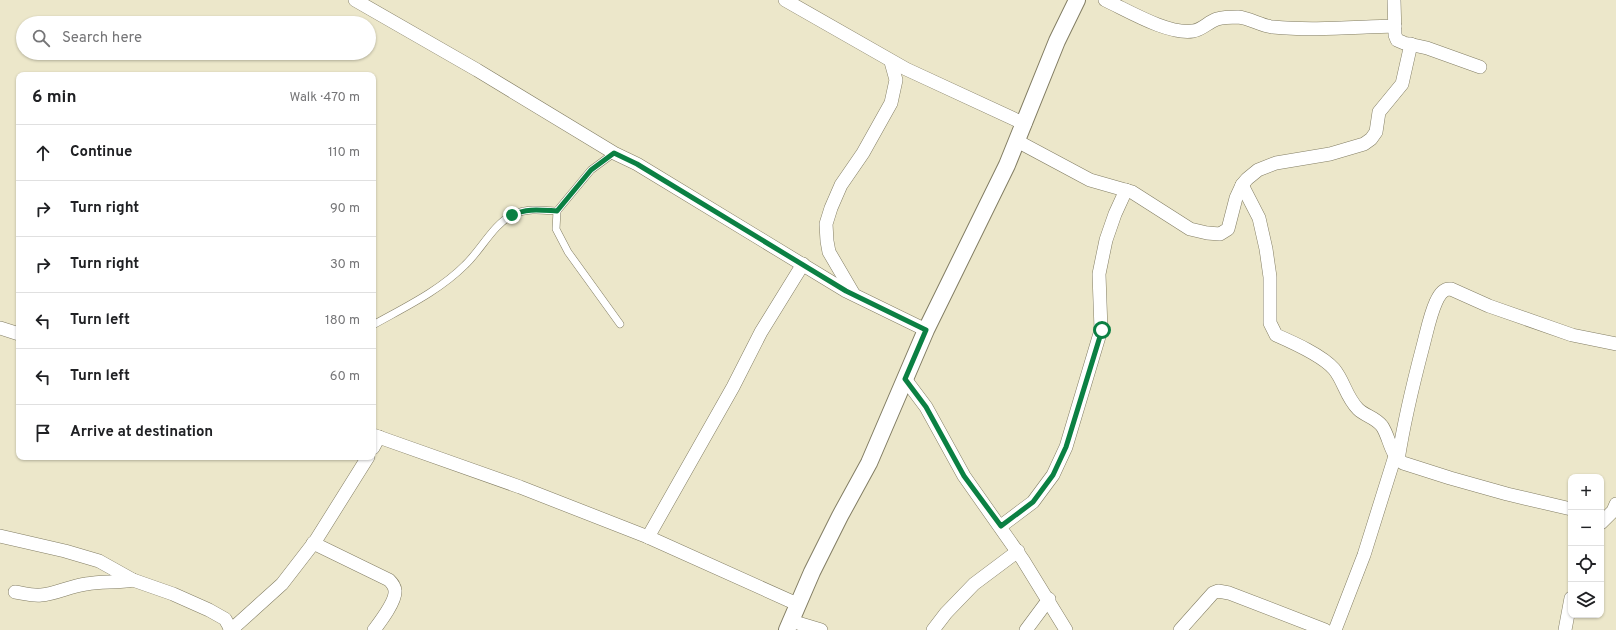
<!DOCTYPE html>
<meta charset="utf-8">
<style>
body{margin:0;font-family:Overpass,sans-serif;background:#f2f2f2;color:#202124}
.controls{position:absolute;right:12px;bottom:12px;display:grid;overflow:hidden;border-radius:8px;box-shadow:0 1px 3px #0004}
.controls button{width:36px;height:36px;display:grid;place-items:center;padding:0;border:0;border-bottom:1px solid #e0e0e0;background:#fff;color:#202124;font:20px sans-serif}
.stop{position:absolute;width:12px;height:12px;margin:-9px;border:3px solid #0b8043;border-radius:50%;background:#fff}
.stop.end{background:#0b8043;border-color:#fff;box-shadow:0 1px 4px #0008}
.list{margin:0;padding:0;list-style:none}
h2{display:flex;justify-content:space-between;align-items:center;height:52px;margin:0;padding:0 16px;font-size:17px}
h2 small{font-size:13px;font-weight:400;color:#757577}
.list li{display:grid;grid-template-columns:26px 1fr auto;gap:12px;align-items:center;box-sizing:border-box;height:56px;padding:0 16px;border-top:1px solid #e0e0e0}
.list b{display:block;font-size:15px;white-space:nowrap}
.list em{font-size:13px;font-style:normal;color:#757577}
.icon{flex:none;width:22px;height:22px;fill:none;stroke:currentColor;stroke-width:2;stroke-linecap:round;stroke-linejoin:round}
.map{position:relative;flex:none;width:1616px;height:630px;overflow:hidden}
.search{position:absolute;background:#fff;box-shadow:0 1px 3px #0004;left:16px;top:16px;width:360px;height:44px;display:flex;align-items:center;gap:10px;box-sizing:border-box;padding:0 14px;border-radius:22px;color:#757577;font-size:15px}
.panel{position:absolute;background:#fff;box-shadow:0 1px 3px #0004;left:16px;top:72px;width:360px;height:388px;border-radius:8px}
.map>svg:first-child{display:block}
</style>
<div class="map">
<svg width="1616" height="630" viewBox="0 0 1616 630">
<rect width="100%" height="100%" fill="#ece7ca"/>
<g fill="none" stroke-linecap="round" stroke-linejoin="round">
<!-- service casing -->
<g stroke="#827d63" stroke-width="8">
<g id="service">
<path d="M614 153 591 170 557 211 556 229 568 252 620 324"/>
<path d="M373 325C405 307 439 291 465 265 482 249 493 224 514 214 528 208 542 210 557 211"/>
</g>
</g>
<!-- minor casing -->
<g stroke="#827d63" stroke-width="14">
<g id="minor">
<path d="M355 0 477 70 614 153 637 164 846 291 926 330"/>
<path d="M785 0 906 69 1025 124"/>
<path d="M1105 0C1127 10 1168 35 1193 31 1202 30 1208 22 1217 19 1224 17 1231 17 1238 17 1250 18 1261 26 1273 27 1313 31 1354 27 1395 26"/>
<path d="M1394 0 1395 35 1397 40 1404 43 1427 48 1480 67"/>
<path d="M1017 141 1090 180 1132 192 1190 229 1207 233 1220 234 1228 229 1236 198 1242 185 1247 179 1258 170 1276 163 1330 154 1364 144 1371 139 1376 132 1379 112 1402 84 1411 44"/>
<path d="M1242 185 1259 218 1266 249 1270 277V323L1276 335C1292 342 1322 355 1334 369 1344 381 1346 397 1358 409 1365 416 1375 417 1382 426 1390 438 1390 455 1403 463L1450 478 1507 494 1571 509"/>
<path d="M853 293 829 252 827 241 826 224 831 208 841 185 863 153 891 103 896 80 891 62"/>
<path d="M0 328 19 334"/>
<path d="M905 379 926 407 964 476 1023 560 1066 630"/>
<path d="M373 435 520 487 648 537 797 604"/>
<path d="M373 448 379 437"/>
<path d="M1398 460C1404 421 1413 384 1423 346 1427 331 1430 315 1436 302 1439 295 1444 288 1451 289L1489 306 1572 335 1616 344"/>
<path d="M1601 523 1613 511 1616 504"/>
<path d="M1001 526 1033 502 1053 475 1066 447 1101 330 1099 274 1106 240 1115 214 1126 190"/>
<path d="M0 536 65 551 99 561 133 580 173 594 209 610 225 619 229 626 230 630"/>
<path d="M648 537 733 387 761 332 803 264"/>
<path d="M313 543 389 580C392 583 395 586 395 591 396 601 380 622 374 630"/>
<path d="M15 592C23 593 32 596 41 595 56 594 70 586 86 584 102 581 117 583 133 580"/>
<path d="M791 621 821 630"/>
<path d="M231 630 282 584 316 540 368 457"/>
<path d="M933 630 946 613 974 584 1018 551"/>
<path d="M1026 630 1049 599"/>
<path d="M1180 630 1213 593 1218 591 1229 593 1325 630"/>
<path d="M1335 630 1364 555 1395 456"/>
<path d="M1565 630 1571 598"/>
</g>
</g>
<!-- tertiary casing -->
<g stroke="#827d63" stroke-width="18">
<path id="tertiary" d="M787 630 812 572 840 516 869 463 926 330 1007 165 1057 41 1077 0"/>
</g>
<!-- service -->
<use href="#service" stroke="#fff" stroke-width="7"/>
<!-- minor -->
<use href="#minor" stroke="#fff" stroke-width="13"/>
<!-- tertiary -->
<use href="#tertiary" stroke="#fff" stroke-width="16"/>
</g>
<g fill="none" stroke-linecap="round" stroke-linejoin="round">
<!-- route -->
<path stroke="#0b8043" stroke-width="5" d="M512 215C527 208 540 210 557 211L591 170 614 153 637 164 846 291 926 330 905 379 926 407 964 476 1001 526 1033 502 1053 475 1066 447 1102 330"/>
</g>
</svg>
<div class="controls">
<button>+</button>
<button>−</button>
<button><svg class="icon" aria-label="locate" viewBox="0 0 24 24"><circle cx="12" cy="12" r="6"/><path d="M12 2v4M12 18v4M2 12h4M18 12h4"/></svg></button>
<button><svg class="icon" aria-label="layers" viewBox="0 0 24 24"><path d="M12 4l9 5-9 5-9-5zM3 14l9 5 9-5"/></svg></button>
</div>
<div class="stop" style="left:1102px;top:330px"></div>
<div class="stop end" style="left:512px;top:215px"></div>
<div class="search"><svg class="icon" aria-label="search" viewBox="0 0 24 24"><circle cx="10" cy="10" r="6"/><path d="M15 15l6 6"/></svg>Search here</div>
<section class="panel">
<h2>6 min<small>Walk · 470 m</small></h2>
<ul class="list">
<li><svg class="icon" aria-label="ahead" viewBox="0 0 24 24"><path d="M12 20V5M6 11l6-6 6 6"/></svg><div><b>Continue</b></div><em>110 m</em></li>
<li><svg class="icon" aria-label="right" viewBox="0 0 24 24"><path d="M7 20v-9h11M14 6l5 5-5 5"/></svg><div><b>Turn right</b></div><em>90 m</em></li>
<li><svg class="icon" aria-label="right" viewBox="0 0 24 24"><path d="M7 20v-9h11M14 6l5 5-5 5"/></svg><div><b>Turn right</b></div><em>30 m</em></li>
<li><svg class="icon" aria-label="left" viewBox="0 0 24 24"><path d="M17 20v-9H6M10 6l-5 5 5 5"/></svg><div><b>Turn left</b></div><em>180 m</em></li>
<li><svg class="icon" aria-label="left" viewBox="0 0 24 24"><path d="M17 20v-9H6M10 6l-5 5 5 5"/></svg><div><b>Turn left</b></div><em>60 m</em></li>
<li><svg class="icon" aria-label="arrive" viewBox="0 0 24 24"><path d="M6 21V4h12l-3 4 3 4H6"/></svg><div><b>Arrive at destination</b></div></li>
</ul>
</section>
</div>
